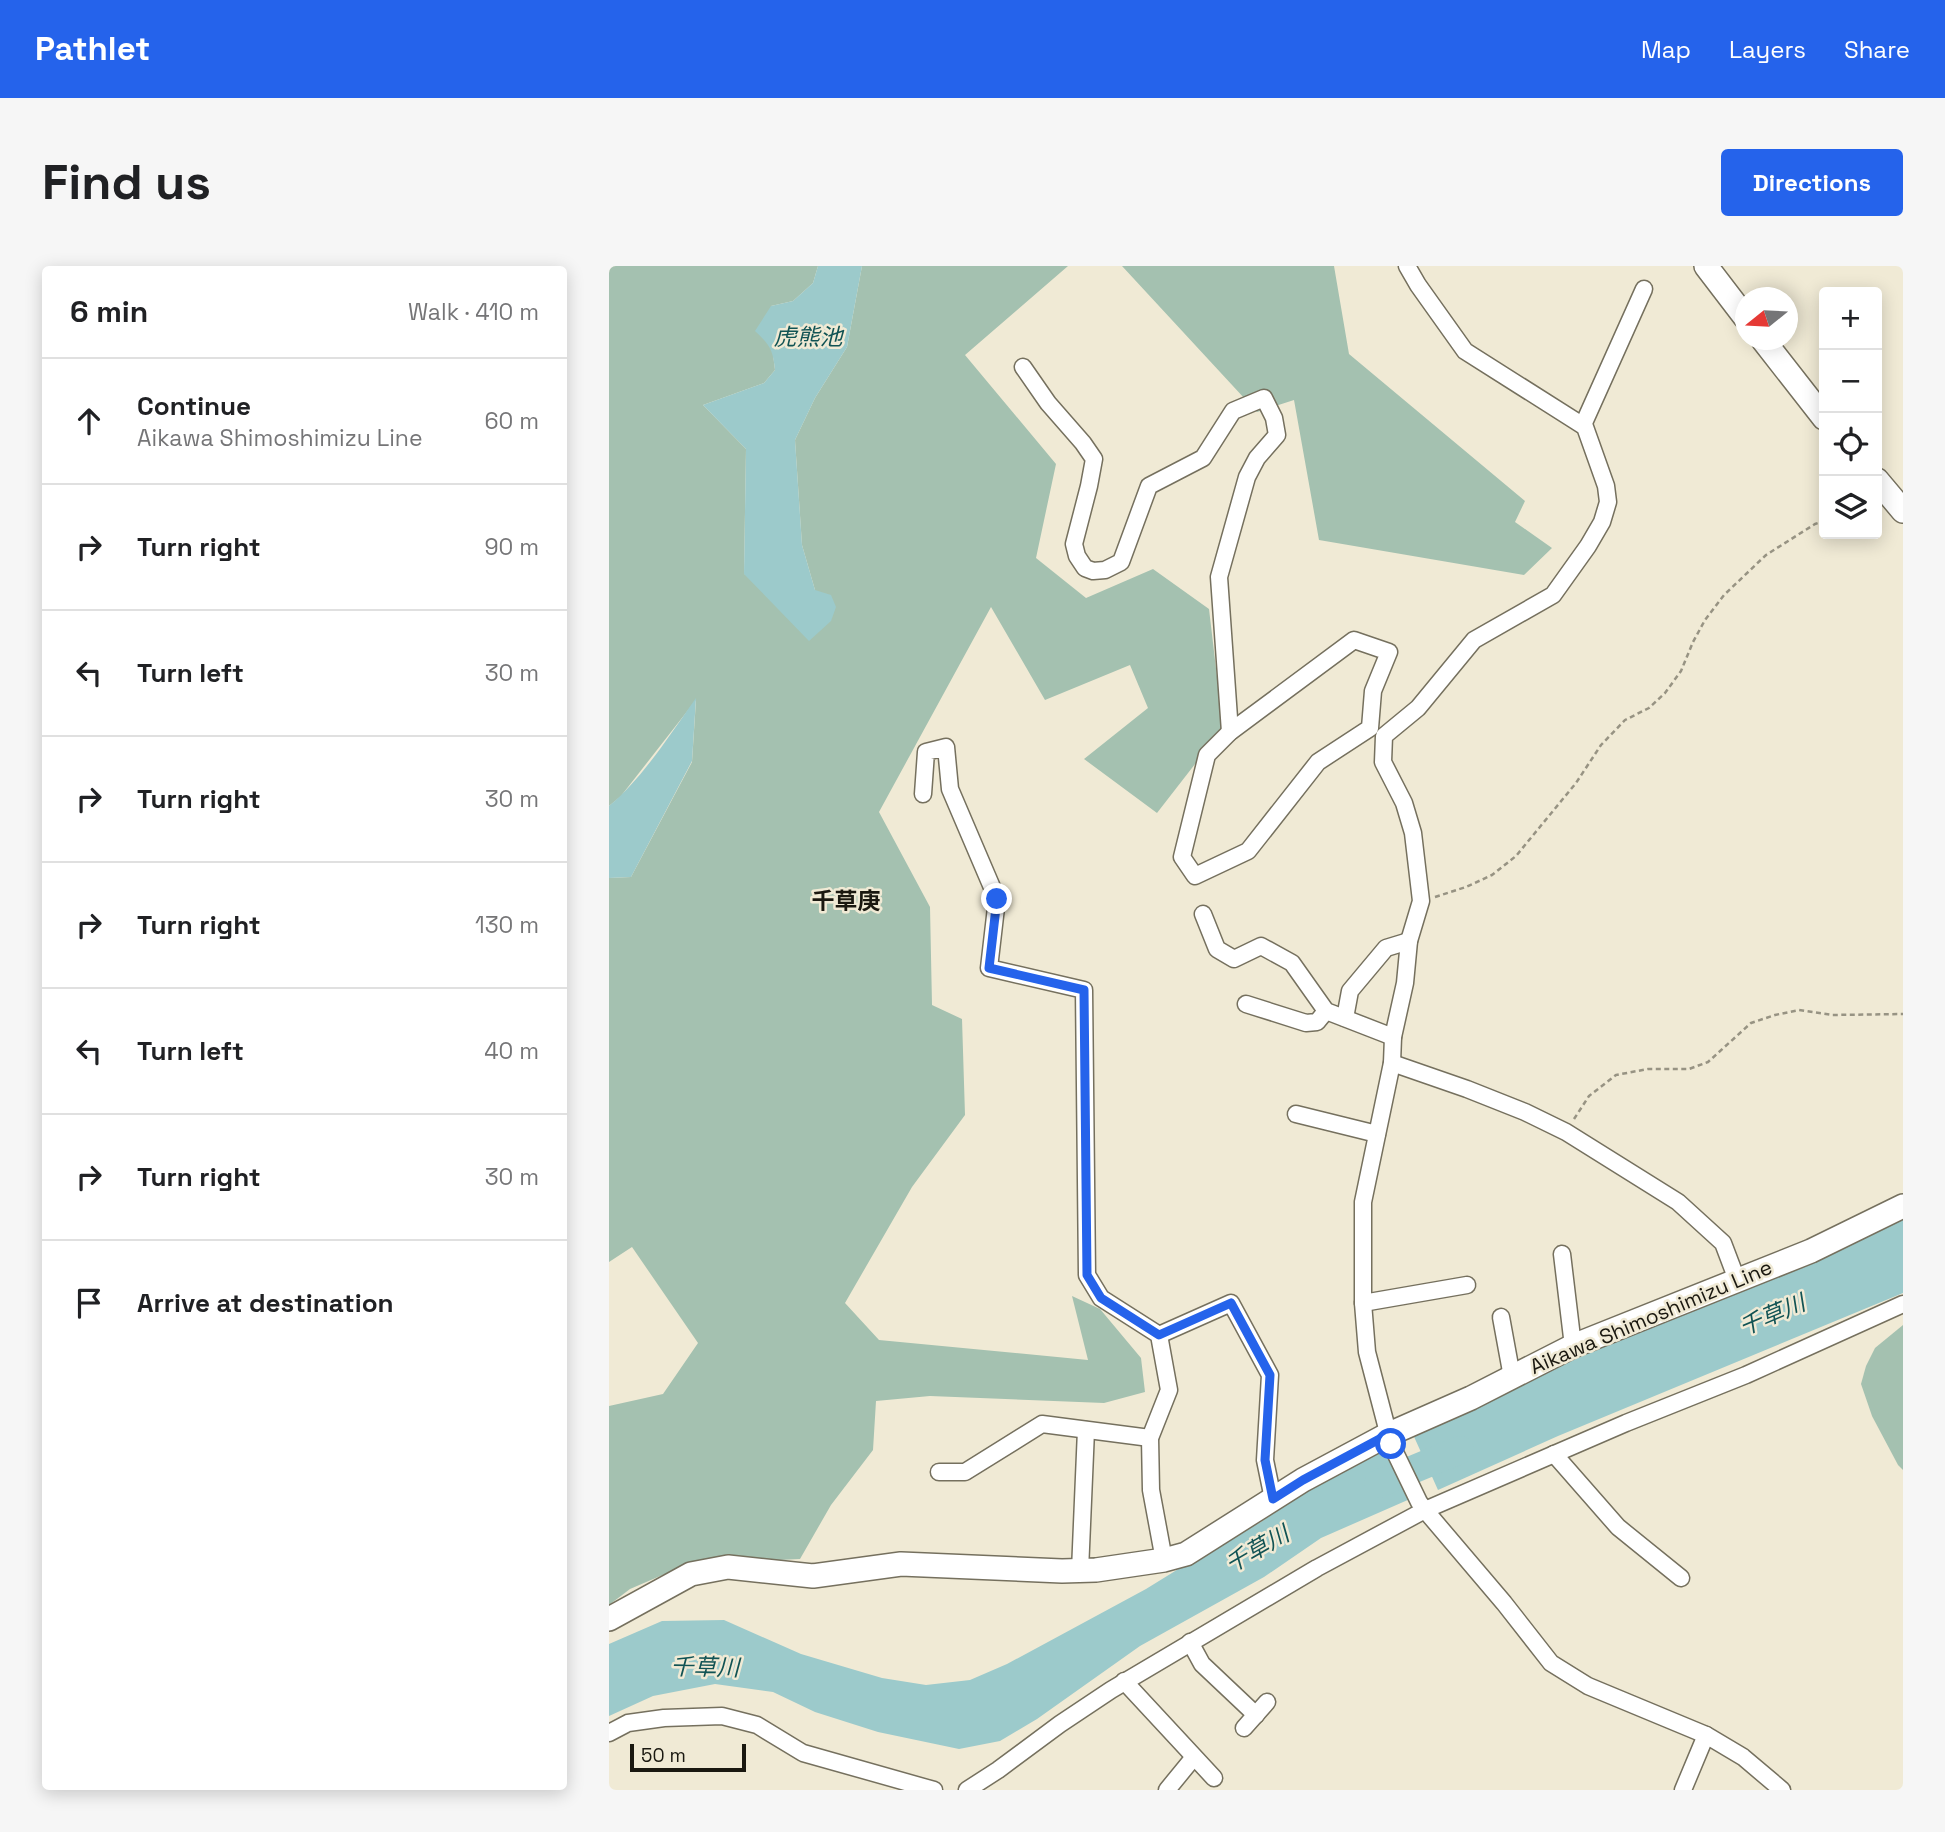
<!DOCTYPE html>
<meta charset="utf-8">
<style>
body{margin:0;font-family:"Space Grotesk","Noto Sans JP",sans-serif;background:#f6f6f6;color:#202124}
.controls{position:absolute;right:21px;top:21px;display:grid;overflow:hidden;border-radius:7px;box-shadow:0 4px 18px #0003}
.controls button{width:63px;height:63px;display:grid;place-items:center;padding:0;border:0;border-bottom:2px solid #e0e0e0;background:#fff;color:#202124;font:35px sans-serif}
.compass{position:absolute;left:1126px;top:21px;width:63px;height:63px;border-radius:50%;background:#fff;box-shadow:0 4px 18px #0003;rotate:252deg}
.scale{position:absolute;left:21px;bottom:18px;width:116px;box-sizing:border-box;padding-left:7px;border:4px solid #1a1810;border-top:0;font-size:19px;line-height:24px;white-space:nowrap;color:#1a1810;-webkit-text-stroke:5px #f0ead5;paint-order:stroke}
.stop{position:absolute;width:21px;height:21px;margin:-16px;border:5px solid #2563eb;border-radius:50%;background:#fff}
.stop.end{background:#2563eb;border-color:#fff;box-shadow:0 2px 7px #0008}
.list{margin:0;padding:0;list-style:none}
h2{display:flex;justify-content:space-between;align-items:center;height:91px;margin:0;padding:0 28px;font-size:30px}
h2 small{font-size:23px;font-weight:400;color:#757577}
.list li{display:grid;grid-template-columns:46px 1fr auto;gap:21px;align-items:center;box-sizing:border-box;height:126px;padding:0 28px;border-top:2px solid #e0e0e0}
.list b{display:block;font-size:26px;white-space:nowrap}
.list p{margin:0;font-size:23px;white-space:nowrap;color:#757577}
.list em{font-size:23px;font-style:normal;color:#757577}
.icon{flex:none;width:38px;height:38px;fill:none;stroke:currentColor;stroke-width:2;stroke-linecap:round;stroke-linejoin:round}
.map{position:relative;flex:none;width:1294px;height:1524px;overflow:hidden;border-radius:7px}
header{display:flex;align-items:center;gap:42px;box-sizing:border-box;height:98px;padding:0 35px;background:#2563eb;color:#fff}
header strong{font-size:33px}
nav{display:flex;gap:38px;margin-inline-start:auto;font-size:24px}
.intro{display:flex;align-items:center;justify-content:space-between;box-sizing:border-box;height:168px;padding:0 42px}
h1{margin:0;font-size:49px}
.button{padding:18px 32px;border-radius:7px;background:#2563eb;color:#fff;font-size:24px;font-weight:700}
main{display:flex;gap:42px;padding:0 42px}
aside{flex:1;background:#fff;border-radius:7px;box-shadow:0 4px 18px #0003}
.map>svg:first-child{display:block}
</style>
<header>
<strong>Pathlet</strong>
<nav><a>Map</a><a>Layers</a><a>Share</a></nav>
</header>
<div class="intro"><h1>Find us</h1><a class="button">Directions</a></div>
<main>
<aside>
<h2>6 min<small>Walk · 410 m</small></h2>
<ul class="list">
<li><svg class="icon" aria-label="ahead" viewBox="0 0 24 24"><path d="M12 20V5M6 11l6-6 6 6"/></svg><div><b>Continue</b><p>Aikawa Shimoshimizu Line</p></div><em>60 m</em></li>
<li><svg class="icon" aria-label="right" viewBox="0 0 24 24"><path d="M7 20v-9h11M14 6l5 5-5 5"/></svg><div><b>Turn right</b></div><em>90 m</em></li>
<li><svg class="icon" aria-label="left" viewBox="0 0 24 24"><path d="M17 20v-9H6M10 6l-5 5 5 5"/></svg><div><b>Turn left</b></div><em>30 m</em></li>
<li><svg class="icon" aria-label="right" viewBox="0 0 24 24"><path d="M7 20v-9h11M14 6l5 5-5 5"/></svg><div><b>Turn right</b></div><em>30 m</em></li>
<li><svg class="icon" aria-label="right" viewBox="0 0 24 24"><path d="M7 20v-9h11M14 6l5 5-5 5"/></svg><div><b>Turn right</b></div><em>130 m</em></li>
<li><svg class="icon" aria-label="left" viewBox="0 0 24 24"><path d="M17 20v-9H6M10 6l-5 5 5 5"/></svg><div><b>Turn left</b></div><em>40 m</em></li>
<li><svg class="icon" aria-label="right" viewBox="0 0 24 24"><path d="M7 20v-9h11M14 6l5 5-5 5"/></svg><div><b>Turn right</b></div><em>30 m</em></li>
<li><svg class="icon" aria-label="arrive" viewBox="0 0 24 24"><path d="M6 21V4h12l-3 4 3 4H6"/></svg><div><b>Arrive at destination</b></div></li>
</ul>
</aside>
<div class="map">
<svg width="1294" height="1524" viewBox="0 0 1294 1524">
<rect width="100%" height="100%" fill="#f0ead5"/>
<!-- green -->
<g fill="#a4c1b0">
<path d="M0 0H209L204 17 184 35 162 40 160 77 164 88 166 104 155 117 94 139 137 183 135 308 206 324 193 279 186 174 206 132 238 81 253 0H459L356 89 447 198 427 292 477 332 544 303 600 343 614 462 548 547 475 493 539 442 521 399 436 434 382 341 270 546 321 641 323 739 353 753 356 849 303 921 236 1037 270 1074 479 1094 463 1030 491 1043 532 1092 536 1126 495 1137 321 1130 267 1135 264 1184 222 1239 191 1293 79 1298 21 1323 0 1339V1140L54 1128 89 1077 23 981 0 996V612L22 611 83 496 87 434 12 530 0 540Z"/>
<path d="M513 0H725L740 88 916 235 906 256 943 282 915 309 710 274 685 134 648 146Z"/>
<path d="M1294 1059V1204L1289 1199 1263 1150 1252 1118 1257 1100 1266 1082Z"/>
</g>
<!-- water -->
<g fill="#9ccacb">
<path d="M209 0H253L238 81 206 132 186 174 193 279 206 324 222 329 227 341 222 355 200 375 135 308 137 183 94 139 155 117 166 104C164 84 161 79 146 65L162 40 184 35 204 17Z"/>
<path d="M87 432 83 495 22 611 0 612V540C32 514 63 466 87 432Z"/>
<path d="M1294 950V1027L949 1170 829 1224 802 1164 951 1094Z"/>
<path d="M767 1183 781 1188 801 1233 712 1272 655 1311 531 1380 428 1453 391 1475 350 1483 269 1466 206 1446 164 1426 106 1418 44 1430 0 1450V1378L53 1355 115 1354 192 1388 273 1412 317 1419 361 1414 398 1398 537 1323 618 1273 652 1256 725 1205Z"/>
</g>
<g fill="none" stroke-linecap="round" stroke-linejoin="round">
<!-- river -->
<path stroke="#9ccacb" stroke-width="28" d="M769 1218 851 1184"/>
<!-- street casing -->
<g stroke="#75705e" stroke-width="19">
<g id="street">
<path d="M798 0 809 19 856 85 976 161 997 220 999 236 993 256 979 280 944 329 865 374 809 442 775 470 774 496 795 537 804 567 812 635 800 675 796 717 784 771 783 797 754 936V1037L758 1086 782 1178 810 1236 816 1244 895 1337 942 1397 979 1420 1097 1469 1134 1491 1173 1524"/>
<path d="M414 101 439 137 474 177 485 193 480 220 465 278 468 290 476 302 484 305 496 304 512 296 540 220 594 192 624 145 655 132 665 152 668 169 648 192 638 211 610 311 621 466"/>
<path d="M974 159 1035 23"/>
<path d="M745 374 780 386 764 425 761 462 709 496 639 585 586 610 573 591 598 489 621 466Z"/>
<path d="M314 528 317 486 337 481 341 523 388 633 380 702 475 724 478 1009 492 1032 550 1069 560 1124 541 1172 542 1224 555 1294"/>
<path d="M594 648 608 683 625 693 652 680 683 697 717 745 784 771"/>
<path d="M637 738 697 757 708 756 717 745"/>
<path d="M736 752 741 725 777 682 800 675"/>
<path d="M783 797 858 823 916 846 957 866 1069 936 1114 977 1128 1014"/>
<path d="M687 848 768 868"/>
<path d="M953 988 964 1080"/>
<path d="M754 1037 858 1019"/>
<path d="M892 1051 903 1111"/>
<path d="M550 1069 622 1037 661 1109 656 1194 664 1233"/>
<path d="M945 1188 1009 1261 1072 1312"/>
<path d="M330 1206H356L433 1158 541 1172"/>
<path d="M471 1305 477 1164"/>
<path d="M581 1376 593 1398 647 1449"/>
<path d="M515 1415 605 1512"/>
<path d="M635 1462 658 1436"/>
<path d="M0 1467 19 1457 55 1452 113 1450 148 1459 194 1487 325 1524"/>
<path d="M358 1524 389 1504 451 1458 502 1424 708 1302 816 1244 1017 1157 1137 1109 1294 1038"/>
<path d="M558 1524 585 1491"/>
<path d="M1074 1524 1097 1469"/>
</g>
</g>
<!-- secondary casing -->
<g stroke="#75705e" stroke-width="26">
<g id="secondary">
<path d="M1097 0 1136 51"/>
<path d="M1154 74 1215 152"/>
<path d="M1268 214 1294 245"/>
<path d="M0 1353 82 1308 119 1301 204 1310 292 1298 453 1305 487 1304 555 1294 577 1288 694 1214 778 1169 862 1132 964 1080 1202 985 1294 940"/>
</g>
</g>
<!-- path -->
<g stroke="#979383" stroke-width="2.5" stroke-dasharray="5 3.5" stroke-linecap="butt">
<path d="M826 631 857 621 883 609 907 590 967 517 992 479 1016 454 1040 442 1056 427 1072 405 1084 376 1096 354 1115 329 1157 289 1206 258 1215 255"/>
<path d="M965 853 980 830 1007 809 1039 803H1080L1099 796 1142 757 1166 749 1190 744 1223 749 1294 748"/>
</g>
<!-- street -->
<use href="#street" stroke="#fff" stroke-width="16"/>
<!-- secondary -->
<use href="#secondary" stroke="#fff" stroke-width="23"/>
</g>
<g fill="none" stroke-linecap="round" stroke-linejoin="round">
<!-- route -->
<path stroke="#2563eb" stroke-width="9" d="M388 633 380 702 475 724 478 1009 492 1032 550 1069 622 1037 661 1109 656 1194 664 1233 694 1214 778 1169 782 1178"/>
</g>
<g text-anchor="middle" stroke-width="5" stroke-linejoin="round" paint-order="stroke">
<!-- street labels -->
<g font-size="21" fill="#1a1810" stroke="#f0ead5">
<text transform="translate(1042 1051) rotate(-23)" y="7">Aikawa Shimoshimizu Line</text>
</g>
<!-- water labels -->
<g font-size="23" font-style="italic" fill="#115354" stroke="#f0ead5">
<text x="199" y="79">虎熊池</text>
<text transform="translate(1163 1049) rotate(-23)" y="8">千草川</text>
<text transform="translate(648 1283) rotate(-30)" y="8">千草川</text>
<text transform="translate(96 1401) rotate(1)" y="8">千草川</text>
</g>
<!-- neighbourhood labels -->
<g font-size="23" font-weight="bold" fill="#1a1810" stroke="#f0ead5">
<text x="237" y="643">千草庚</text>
</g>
</g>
</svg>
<div class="controls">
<button>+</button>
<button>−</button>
<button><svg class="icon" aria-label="locate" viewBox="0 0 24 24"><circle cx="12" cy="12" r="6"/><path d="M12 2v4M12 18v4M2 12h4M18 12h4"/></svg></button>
<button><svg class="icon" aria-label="layers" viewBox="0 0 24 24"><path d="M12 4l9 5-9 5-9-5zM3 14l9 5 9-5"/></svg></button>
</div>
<svg class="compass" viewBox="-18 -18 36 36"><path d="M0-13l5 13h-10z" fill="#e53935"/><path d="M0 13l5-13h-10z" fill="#757577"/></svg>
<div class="scale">50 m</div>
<div class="stop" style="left:782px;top:1178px"></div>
<div class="stop end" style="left:388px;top:633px"></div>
</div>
</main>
